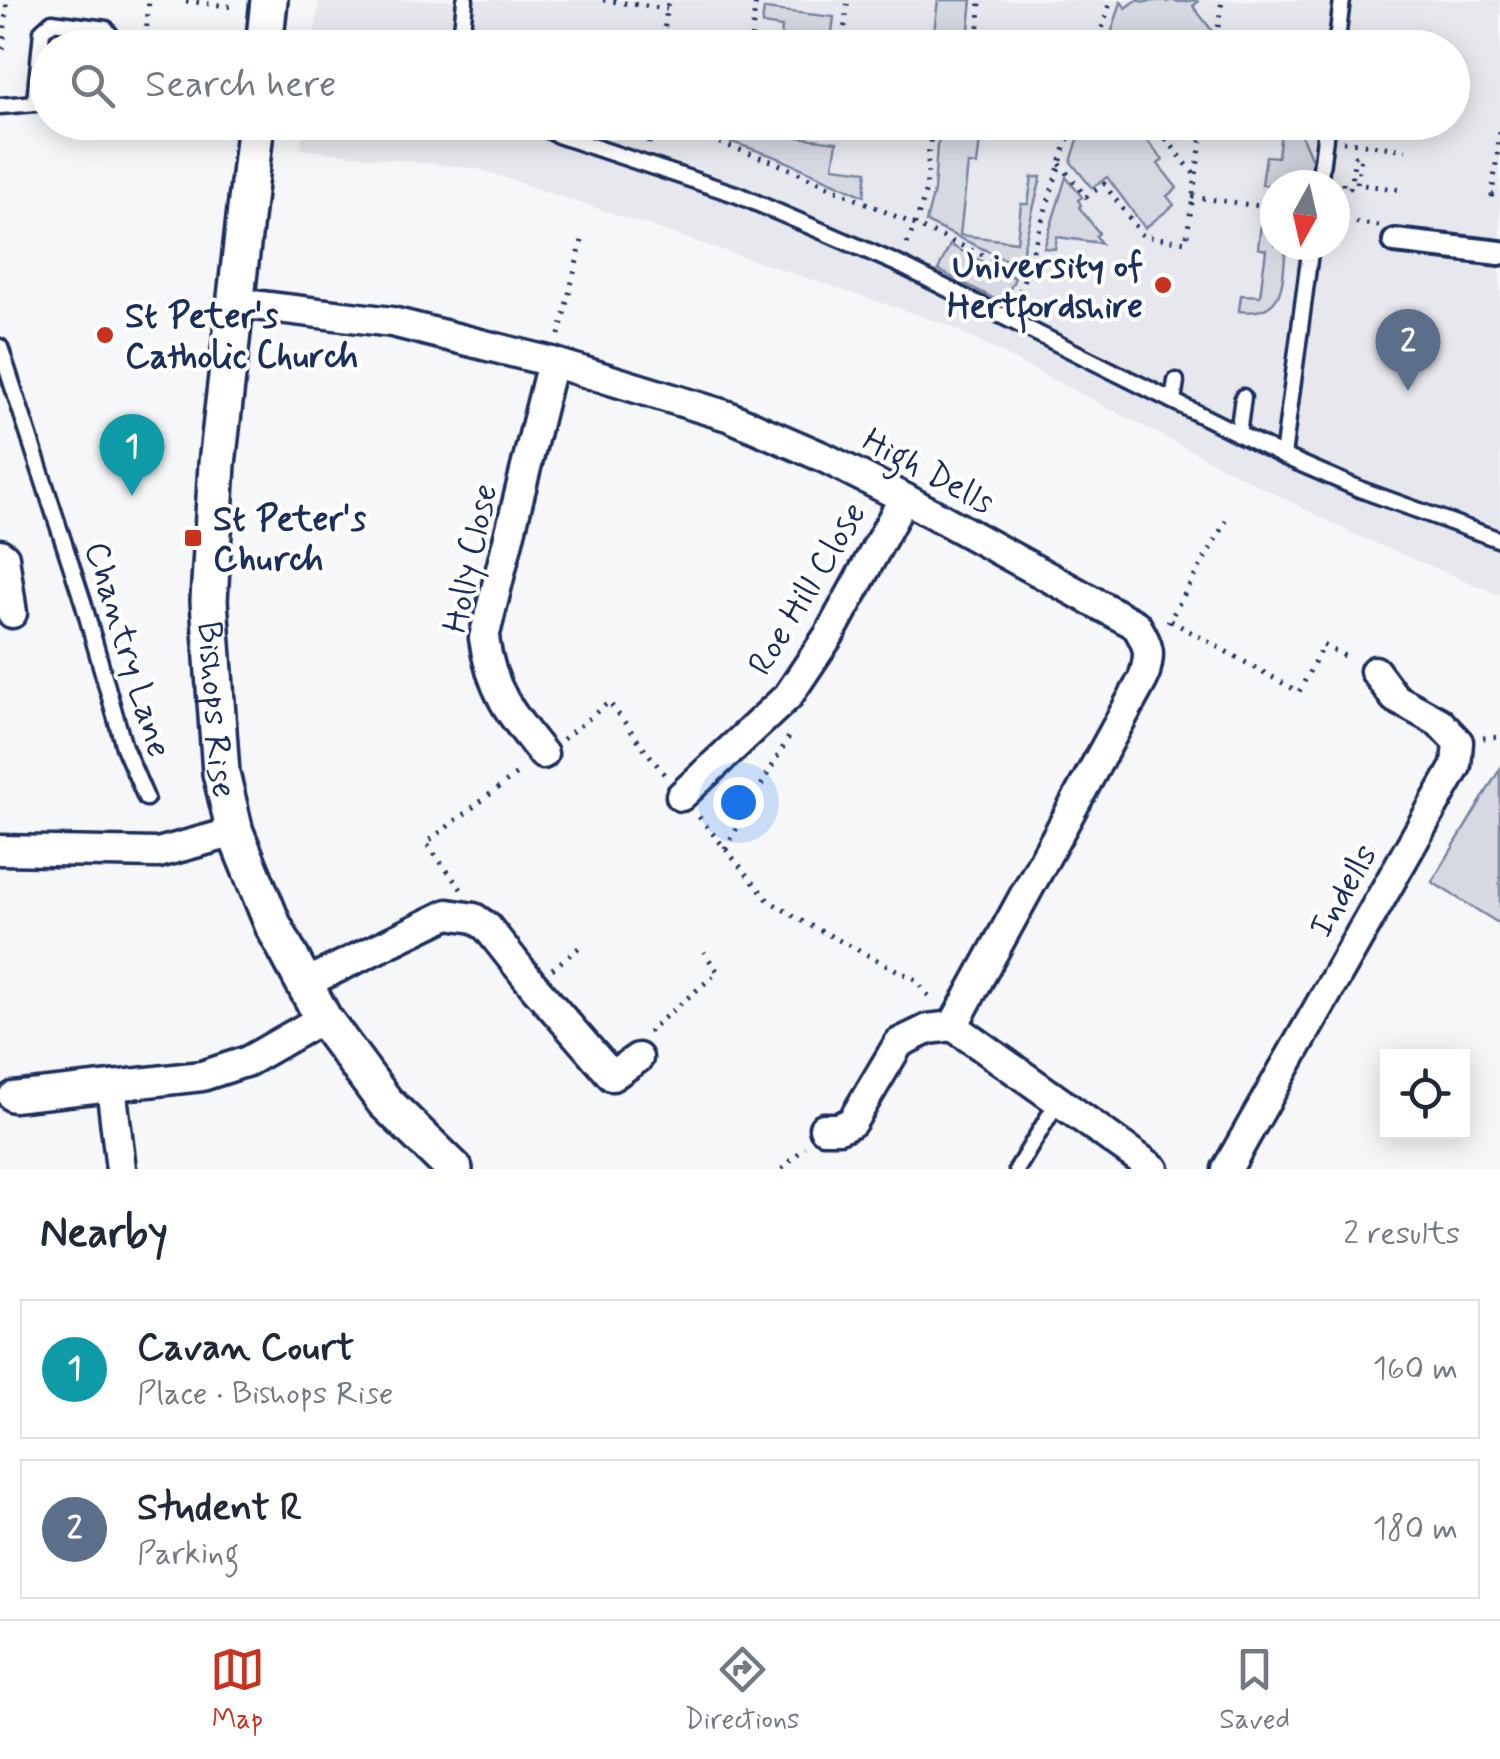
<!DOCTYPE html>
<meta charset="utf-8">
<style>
body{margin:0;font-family:Mynerve,sans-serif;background:#f2f2f3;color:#1f2937}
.controls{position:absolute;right:30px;bottom:30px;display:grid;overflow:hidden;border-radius:0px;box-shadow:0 5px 25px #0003}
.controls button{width:90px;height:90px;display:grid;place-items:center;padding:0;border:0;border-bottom:2px solid #e0e1e3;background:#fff;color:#1f2937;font:50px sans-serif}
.compass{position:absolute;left:1260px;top:170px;width:90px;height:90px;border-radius:50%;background:#fff;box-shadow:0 5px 25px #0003;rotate:188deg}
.you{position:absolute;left:738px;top:802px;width:35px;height:35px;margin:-25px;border:8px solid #fff;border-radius:50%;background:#1a73e8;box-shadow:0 0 0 15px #1a73e833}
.badge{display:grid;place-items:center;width:65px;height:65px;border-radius:50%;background:#c8321e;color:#fff;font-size:32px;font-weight:700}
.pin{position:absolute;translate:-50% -82px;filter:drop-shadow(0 2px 5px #0008)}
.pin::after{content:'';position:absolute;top:52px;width:35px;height:30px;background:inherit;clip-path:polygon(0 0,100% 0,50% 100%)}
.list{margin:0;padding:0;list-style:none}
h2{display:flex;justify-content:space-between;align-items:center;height:130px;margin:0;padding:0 40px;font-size:42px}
h2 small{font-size:32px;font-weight:400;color:#747a83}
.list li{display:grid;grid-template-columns:65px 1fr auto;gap:30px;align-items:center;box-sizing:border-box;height:140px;margin:0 20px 20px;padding:0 20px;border:2px solid #e0e1e3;border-radius:0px}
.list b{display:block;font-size:38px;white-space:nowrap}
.list p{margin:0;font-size:32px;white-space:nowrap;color:#747a83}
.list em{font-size:32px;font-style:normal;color:#747a83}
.icon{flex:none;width:55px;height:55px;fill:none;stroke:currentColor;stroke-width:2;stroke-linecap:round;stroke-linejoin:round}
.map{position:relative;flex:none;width:1500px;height:1169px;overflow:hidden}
.search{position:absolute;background:#fff;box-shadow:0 5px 25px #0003;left:30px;right:30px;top:30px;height:110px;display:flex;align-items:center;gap:25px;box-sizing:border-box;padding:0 35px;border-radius:55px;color:#747a83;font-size:38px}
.sheet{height:450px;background:#fff}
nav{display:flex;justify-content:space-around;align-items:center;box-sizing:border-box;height:140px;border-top:2px solid #e0e1e3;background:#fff;font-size:28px;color:#747a83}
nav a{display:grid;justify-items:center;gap:5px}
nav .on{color:#c8321e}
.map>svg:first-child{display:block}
</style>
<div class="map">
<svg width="1500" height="1169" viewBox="0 0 1500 1169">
<rect width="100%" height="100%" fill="#f6f7f9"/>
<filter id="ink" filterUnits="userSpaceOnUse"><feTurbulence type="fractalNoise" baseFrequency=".01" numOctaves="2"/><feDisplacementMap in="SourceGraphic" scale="20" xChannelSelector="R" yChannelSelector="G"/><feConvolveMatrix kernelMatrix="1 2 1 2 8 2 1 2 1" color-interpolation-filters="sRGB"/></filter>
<g filter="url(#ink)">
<!-- built -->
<path fill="#e6e8ee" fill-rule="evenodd" d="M319 0H1500V595L1355 535 945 324 478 169 301 149 304 122H1452V48L313 47ZM1275 185H1335V245H1275Z"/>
<!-- grass -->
<g fill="#d6d9e2" stroke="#7884a0" stroke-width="2.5">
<path d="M938 0H972L967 47H932Z"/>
<path d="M1137 0 1144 2 1165 0 1167 2 1170 0 1180 2 1196 0 1198 2 1193 6 1213 32 1194 47H1125L1112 31 1121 2 1126 8Z"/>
<path d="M764 9 834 17 830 47 780 45 782 27 762 24Z"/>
<path d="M946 122 982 123 977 165 968 164 960 235 1017 242 1021 204H1028L1032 177H1041L1019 266 926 222 934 191 937 145Z"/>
<path d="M676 123 727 125V128L837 142 833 167 867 171 864 196 776 157Z"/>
<path d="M1083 123H1133L1163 160 1158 164 1177 188 1167 196 1174 205 1145 228 1107 177 1092 188 1071 162Z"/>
<path d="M1282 123H1300L1299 130 1313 162 1310 185H1262L1266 156 1278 157Z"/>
<path d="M1066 177 1082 197 1078 200 1081 205 1079 207 1099 233 1096 236 1101 243 1057 237 1055 249 1044 248Z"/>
<path d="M1261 224 1275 226V245H1286C1282 281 1287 317 1239 311L1241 295 1260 296 1266 250 1258 248Z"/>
<path d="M950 245 1015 278 1003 303 938 270Z"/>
<path d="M1500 769V924L1432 882Z"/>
</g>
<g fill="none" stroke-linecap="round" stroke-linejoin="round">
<!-- service casing -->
<g stroke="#1b2f5e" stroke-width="21">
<g id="service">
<path d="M465 48 462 30 465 0"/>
<path d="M1336 48 1342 0"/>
<path d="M35 102 42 31 52 22 106 29 114 40 113 48"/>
<path d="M0 106 48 102"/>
<path d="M531 122 558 135 738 195 898 264 1283 456 1362 490 1500 540"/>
<path d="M1319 185 1327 122"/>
<path d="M0 347 83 602 124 747 146 798"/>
<path d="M1173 401 1176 381"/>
<path d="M1238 434 1243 397"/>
<path d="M1283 456 1311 245"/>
<path d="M1017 1169 1058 1101"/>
</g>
</g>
<!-- pedestrian casing -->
<g stroke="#1b2f5e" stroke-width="30">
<path id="pedestrian" d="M1395 241 1500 253"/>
</g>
<!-- minor casing -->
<g stroke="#1b2f5e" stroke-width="35">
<g id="minor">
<path d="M237 303 392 322 552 362 728 416 825 458 904 498 1136 625C1150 647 1151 654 1143 679L953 1026 1154 1169"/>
<path d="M0 554 4 557 12 613"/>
<path d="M543 754C511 715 491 690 484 638L552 362"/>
<path d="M681 796 788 696 829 635 904 498"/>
<path d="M0 850 158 853 235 832"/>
<path d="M304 984 448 914 474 918 487 927 533 985 612 1076 638 1058"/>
<path d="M111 1086 121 1169"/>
<path d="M13 1097 202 1076 248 1061 323 1018"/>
<path d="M824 1128H839L852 1122 899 1043 928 1029 953 1026"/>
<path d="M1227 1169 1456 766 1458 742 1439 722 1395 698 1375 671"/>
</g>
</g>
<!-- tertiary casing -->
<g stroke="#1b2f5e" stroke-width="42">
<g id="tertiary">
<path d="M264 48 269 0"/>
<path id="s1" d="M256 122 217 464 209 601 221 773 235 832 273 925 323 1018 385 1102 454 1169"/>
</g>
</g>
<!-- path -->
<g stroke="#1b2f5e" stroke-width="5" stroke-dasharray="2.5 8" stroke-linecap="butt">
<path d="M603 0 667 9"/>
<path d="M186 1 235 7"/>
<path d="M145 48 149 0"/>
<path d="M662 48 668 0"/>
<path d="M750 48 756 0"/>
<path d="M842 48 848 0"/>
<path d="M978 48 980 0"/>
<path d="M1096 48 1111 0"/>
<path d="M1215 48 1222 0"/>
<path d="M3 49 7 0"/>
<path d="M660 122 774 162 1025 274"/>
<path d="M1153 122 1195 175"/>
<path d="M1500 132 1492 195H1500"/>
<path d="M1343 141 1406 150"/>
<path d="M649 144 652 122"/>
<path d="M1060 164 1086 197 1104 184 1143 236 1186 242 1204 122"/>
<path d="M1343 183V187L1350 188 1355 156 1361 157 1357 184 1401 190"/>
<path d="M1192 197 1275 208"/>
<path d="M1335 219 1379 226"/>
<path d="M907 244C914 226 922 208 926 188 930 164 925 146 937 122"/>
<path d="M1017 301 1073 122"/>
<path d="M559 335 583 236"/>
<path d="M1171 621 1299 692 1323 645 1350 659"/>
<path d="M1168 623 1226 521"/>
<path d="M1483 738 1500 737"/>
<path d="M563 739 609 702 664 774"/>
<path d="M699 817 768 900 800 920 916 980 933 1002"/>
<path d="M725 849 791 733"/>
<path d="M461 889 426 843 522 770"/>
<path d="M552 969 581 946"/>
<path d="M649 1033 651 1029 718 972 704 952"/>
<path d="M782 1169 805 1147"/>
</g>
<!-- service -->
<use href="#service" stroke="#fff" stroke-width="14"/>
<!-- pedestrian -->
<use href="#pedestrian" stroke="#fff" stroke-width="22"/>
<!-- minor -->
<use href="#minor" stroke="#fff" stroke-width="28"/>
<!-- tertiary -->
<use href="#tertiary" stroke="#fff" stroke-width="35"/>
</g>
</g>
<!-- markers -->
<g fill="#c8321e" stroke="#fff" stroke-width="4">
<circle cx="1163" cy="285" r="10"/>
<circle cx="105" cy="335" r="10"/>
<rect x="183" y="528" width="20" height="20" rx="5"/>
</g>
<g text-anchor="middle" stroke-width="8" stroke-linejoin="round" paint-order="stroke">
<!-- poi labels -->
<g font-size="35" font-weight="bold" fill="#1b2f5e" stroke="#fff" text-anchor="start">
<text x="1143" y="277" text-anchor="end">University of<tspan x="1143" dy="40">Hertfordshire</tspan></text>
<text x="125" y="327">St Peter's<tspan x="125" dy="40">Catholic Church</tspan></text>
<text x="213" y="530">St Peter's<tspan x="213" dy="40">Church</tspan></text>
</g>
<!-- street labels -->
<g font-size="35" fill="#1b2f5e" stroke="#fff">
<text transform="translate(929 470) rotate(28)" y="12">High Dells</text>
<text transform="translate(469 558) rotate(-78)" y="12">Holly Close</text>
<text transform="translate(806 588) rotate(-59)" y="12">Roe Hill Close</text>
<text transform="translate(129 649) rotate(73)" y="12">Chantry Lane</text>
<text dy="12" stroke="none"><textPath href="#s1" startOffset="590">Bishops Rise</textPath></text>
<text transform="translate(1342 890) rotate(-60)" y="12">Indells</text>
</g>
</g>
</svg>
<div class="controls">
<button><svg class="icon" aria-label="locate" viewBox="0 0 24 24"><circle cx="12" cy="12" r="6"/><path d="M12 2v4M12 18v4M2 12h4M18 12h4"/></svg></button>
</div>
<svg class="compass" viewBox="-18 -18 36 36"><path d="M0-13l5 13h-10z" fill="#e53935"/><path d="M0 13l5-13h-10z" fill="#747a83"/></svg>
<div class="you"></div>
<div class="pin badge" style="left:132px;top:496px;background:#0f9aa8">1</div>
<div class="pin badge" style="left:1408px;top:391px;background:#5c6f8a">2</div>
<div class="search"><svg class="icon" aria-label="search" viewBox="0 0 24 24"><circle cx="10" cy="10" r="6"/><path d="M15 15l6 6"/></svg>Search here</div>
</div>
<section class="sheet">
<h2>Nearby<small>2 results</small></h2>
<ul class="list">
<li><span class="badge" style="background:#0f9aa8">1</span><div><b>Cavan Court</b><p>Place · Bishops Rise</p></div><em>160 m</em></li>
<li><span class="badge" style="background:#5c6f8a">2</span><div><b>Student R</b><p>Parking</p></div><em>180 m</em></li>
</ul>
</section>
<nav>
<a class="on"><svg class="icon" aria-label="map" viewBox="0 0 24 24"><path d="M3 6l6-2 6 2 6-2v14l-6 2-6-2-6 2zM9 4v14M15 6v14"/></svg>Map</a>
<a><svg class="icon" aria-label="directions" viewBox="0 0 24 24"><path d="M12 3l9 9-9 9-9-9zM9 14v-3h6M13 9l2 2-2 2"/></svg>Directions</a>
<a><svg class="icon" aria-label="saved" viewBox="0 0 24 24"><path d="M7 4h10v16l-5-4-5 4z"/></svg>Saved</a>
</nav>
